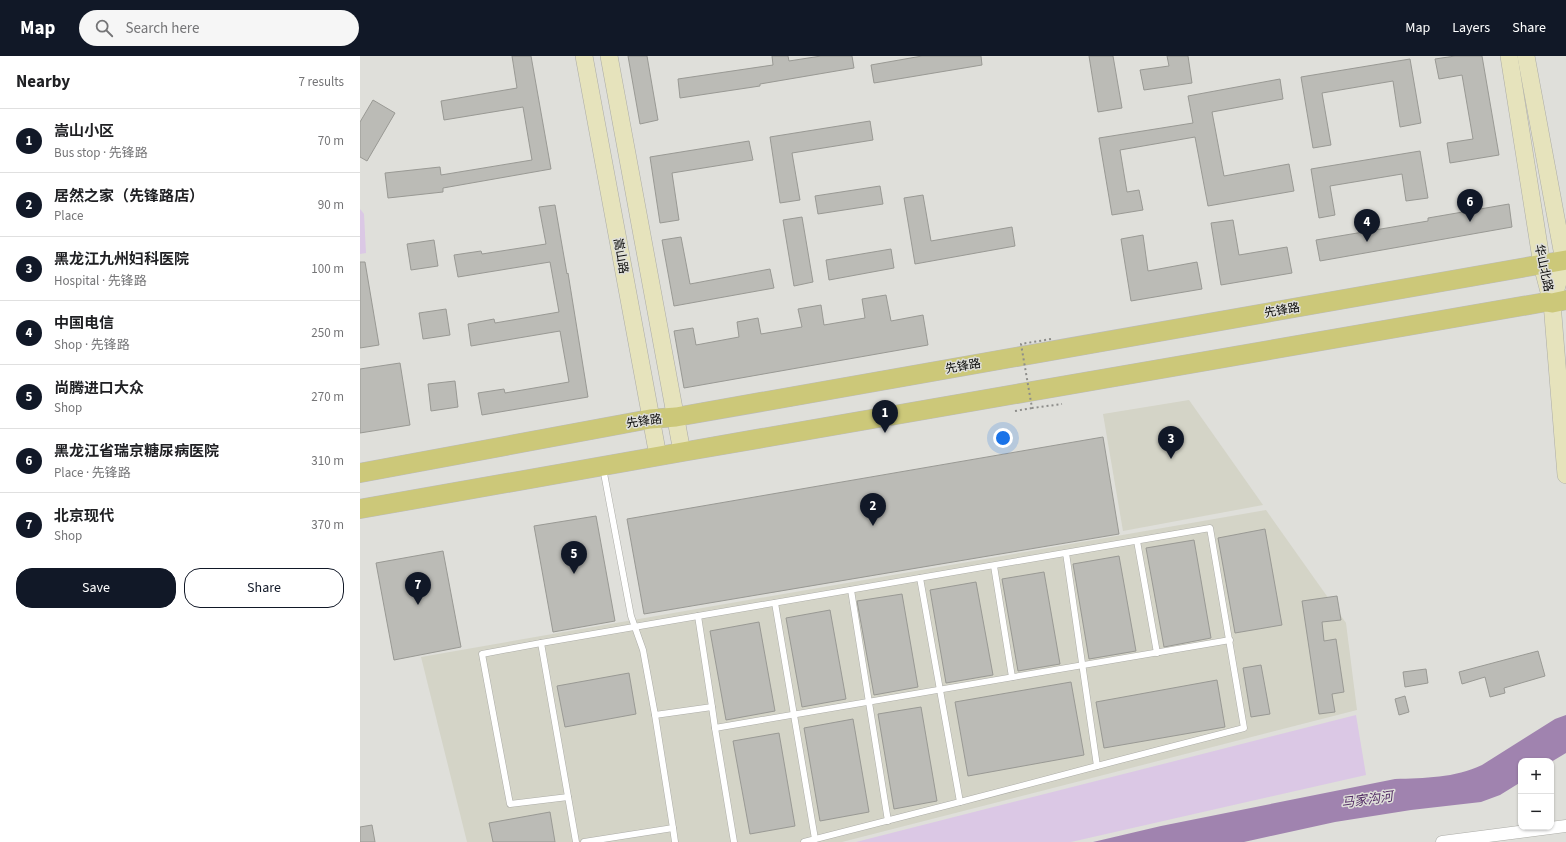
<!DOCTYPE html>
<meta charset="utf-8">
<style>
body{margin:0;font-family:"Source Sans 3","Noto Sans SC",sans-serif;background:#f6f6f6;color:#202124}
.controls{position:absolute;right:12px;bottom:12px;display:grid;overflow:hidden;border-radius:8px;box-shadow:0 1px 3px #0004}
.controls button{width:36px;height:36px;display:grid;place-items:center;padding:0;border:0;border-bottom:1px solid #e0e0e0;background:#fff;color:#202124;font:20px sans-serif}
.you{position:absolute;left:643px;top:382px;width:14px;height:14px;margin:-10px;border:3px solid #fff;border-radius:50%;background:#1a73e8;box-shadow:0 0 0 6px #1a73e833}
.badge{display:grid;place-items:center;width:26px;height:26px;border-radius:50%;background:#111827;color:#fff;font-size:13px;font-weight:700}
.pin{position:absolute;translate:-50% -33px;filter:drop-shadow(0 1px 2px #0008)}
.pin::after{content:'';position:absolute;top:21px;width:14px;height:12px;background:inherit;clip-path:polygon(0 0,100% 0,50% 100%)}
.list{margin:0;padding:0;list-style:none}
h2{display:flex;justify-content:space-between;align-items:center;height:52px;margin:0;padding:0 16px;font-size:17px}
h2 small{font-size:13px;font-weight:400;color:#757577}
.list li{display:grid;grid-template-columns:26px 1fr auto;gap:12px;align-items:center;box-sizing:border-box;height:64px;padding:0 16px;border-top:1px solid #e0e0e0}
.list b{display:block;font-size:15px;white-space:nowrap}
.list p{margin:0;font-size:13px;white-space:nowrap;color:#757577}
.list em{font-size:13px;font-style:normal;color:#757577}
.actions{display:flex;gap:8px;padding:12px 16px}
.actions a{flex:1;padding:9px 0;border:1px solid #111827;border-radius:16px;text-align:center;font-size:14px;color:#111827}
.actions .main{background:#111827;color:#fff}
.icon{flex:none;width:22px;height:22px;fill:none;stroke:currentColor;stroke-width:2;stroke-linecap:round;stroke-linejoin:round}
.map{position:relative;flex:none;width:1206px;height:786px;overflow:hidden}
header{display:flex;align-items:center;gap:24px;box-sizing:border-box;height:56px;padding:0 20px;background:#111827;color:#fff}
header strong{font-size:19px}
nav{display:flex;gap:22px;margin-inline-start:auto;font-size:14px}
.search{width:280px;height:36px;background:#f6f6f6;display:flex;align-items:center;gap:10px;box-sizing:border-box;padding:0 14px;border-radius:22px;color:#757577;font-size:15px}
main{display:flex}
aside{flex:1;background:#fff}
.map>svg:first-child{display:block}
</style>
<header>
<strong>Map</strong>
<div class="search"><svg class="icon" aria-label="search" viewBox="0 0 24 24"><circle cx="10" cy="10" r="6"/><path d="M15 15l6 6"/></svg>Search here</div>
<nav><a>Map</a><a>Layers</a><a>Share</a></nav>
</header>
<main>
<aside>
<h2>Nearby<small>7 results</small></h2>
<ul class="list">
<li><span class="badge">1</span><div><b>嵩山小区</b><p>Bus stop · 先锋路</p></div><em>70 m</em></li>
<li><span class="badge">2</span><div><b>居然之家（先锋路店）</b><p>Place</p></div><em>90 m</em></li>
<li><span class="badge">3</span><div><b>黑龙江九州妇科医院</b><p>Hospital · 先锋路</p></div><em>100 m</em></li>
<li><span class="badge">4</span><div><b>中国电信</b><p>Shop · 先锋路</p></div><em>250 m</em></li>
<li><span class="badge">5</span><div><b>尚腾进口大众</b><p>Shop</p></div><em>270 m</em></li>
<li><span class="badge">6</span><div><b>黑龙江省瑞京糖尿病医院</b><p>Place · 先锋路</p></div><em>310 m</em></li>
<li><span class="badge">7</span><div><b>北京现代</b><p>Shop</p></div><em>370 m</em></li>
</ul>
<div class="actions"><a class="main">Save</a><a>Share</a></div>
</aside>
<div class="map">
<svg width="1206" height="786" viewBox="0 0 1206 786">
<rect width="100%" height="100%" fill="#dfdfda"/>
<!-- built -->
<g fill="#d4d4c7">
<path d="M829 344 903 449 763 475 743 358Z"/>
<path d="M906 454 986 567 997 654 482 786H107L61 601Z"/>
</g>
<!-- green -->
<g fill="#dbc8e5">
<path d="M0 153 4 158 6 197 0 198Z"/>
<path d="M996 659 1006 719 711 786H496Z"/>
</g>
<!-- water -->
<path fill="#a083af" d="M1206 659V697L1191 706 1161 705V726L1140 739 1121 746 1051 754 975 766 884 786H733L801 770 1035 723C1064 722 1095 722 1122 709L1195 663Z"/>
<!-- building -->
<g fill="#bbbbb6" stroke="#999994">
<path d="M152 0H171L191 113 83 132V136L28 142 25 117 80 111 81 119 172 104 163 51 84 64 81 45 157 32Z"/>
<path d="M268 0H287L298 64 280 68Z"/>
<path d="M412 0H428L429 5 461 0H492L494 12 400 28V30L320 42 318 23 413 9Z"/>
<path d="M562 0H621L622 9 514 27 511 9Z"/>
<path d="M729 0H753L762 52 738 56Z"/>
<path d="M807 0H828L832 27 784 34 780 14 809 10Z"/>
<path d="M1095 0H1122L1139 99 1090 107 1087 87 1113 83 1102 19 1079 23 1075 3Z"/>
<path d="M1050 3 1061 67 1040 71 1033 25 962 37 971 89 953 92 941 21Z"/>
<path d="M920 23 923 43 852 56 864 120 929 108 934 135 848 150 835 81 760 94 767 136 779 134 783 154 752 159 739 82 833 67 828 40Z"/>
<path d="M13 44 35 57 7 105 0 101V66Z"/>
<path d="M510 65 513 84 432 97 440 144 420 147 410 81Z"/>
<path d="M389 85 393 104 312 117 319 164 300 167 290 101Z"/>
<path d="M1060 95 1068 142 1046 145 1042 118 970 130 975 159 959 162 951 113Z"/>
<path d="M520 130 523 148 458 158 455 140Z"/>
<path d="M563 139 571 185 652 171 655 190 555 208 544 142Z"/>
<path d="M1149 148 1152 171 960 205 956 184 1068 165V162Z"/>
<path d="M195 149 207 218 208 217 228 341 122 359 118 337 144 333 145 337 209 326 200 275 111 290 108 268 134 263 135 267 199 256 190 206 98 221 94 199 121 195 122 198 186 188 179 151Z"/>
<path d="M442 161 453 226 434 230 423 164Z"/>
<path d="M873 164 879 199 927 191 932 217 861 229 851 167Z"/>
<path d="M783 179 788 215 837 206 842 233 771 245 761 183Z"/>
<path d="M321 181 330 228 410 213 414 232 314 250 302 184Z"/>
<path d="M74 184 78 210 51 214 47 188Z"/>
<path d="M531 193 534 212 469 224 466 204Z"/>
<path d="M0 206H5L19 289 0 292Z"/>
<path d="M526 239 531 265 563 259 568 289 324 332 314 275 333 272 336 289 379 281 377 266 398 262 401 278 442 271 438 253 461 249 464 269 505 262 502 243Z"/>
<path d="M86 253 90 279 63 283 59 257Z"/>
<path d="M40 307 50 369 0 377V313Z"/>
<path d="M95 325 98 351 71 355 68 328Z"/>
<path d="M743 381 759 478 284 558 267 463Z"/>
<path d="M236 460 255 565 193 576 174 470Z"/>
<path d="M905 473 922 569 875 577 858 482Z"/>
<path d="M834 484 851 582 804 591 786 492Z"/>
<path d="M83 495 101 591 34 604 16 507Z"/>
<path d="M759 500 776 595 729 603 713 508Z"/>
<path d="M684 516 700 608 658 615 642 523Z"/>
<path d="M616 526 633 619 586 627 570 534Z"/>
<path d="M542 538 558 631 514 639 497 545Z"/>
<path d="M977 540 981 564 962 566 964 585 976 583 984 636 972 638 975 656 959 658 942 545Z"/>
<path d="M470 554 486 643 442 651 426 562Z"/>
<path d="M399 566 415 655 366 664 350 575Z"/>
<path d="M1178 595 1185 620 1144 632 1145 637 1130 641 1125 621 1102 628 1099 616Z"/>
<path d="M901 609 910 658 891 661 883 612Z"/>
<path d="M1066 613 1068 627 1045 631 1043 616Z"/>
<path d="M269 617 276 658 205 671 197 630Z"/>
<path d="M857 624 865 671 744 692 736 646Z"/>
<path d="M711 626 724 699 608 720 595 646Z"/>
<path d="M1045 640 1049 656 1039 659 1035 643Z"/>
<path d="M561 651 577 745 534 753 518 658Z"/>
<path d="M493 663 509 756 460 765 444 672Z"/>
<path d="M419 677 435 770 390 778 373 685Z"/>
<path d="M190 756 195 786H133L129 767Z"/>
<path d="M12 769 15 786H0V771Z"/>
</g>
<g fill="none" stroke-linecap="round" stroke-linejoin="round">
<!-- lane casing -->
<g stroke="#acaca7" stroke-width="7">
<g id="lane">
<path d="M243 412 271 560 283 594 295 659 352 651 355 672 870 584"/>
<path d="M777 485 797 597"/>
<path d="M634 510 652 621"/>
<path d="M491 534 528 765"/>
<path d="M415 547 455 783"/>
<path d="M338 560 352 651"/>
<path d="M181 587 216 786"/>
<path d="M355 672 374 786"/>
<path d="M208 741 150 748 122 598 181 587 850 472 884 672 737 710 706 497"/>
<path d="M600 746 737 710"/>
<path d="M313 772 315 786"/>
<path d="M224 786 313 772 295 659"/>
<path d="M444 786 600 746 560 522"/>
</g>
</g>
<!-- street casing -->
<g stroke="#acaca7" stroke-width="13">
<path id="street" d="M1082 786 1206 770"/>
</g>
<!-- secondary casing -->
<g stroke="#acaca7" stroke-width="18">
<g id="secondary">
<path d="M224 0 298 400"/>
<path d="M249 0 322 396"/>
<path d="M1149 0 1182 209 1192 247 1206 419"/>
<path d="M1166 0 1204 205 1192 247"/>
</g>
</g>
<!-- primary casing -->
<g stroke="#bbb" stroke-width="20">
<g id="primary">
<path d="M0 417 290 363 316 361 1206 204"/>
<path d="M0 453 322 396 1186 246 1192 247 1206 244"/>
</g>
</g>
<!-- path -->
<path stroke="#8d8d8a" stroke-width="2" stroke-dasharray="2 3" stroke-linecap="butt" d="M655 355 672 352"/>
<!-- lane -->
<use href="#lane" stroke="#fff" stroke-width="6"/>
<!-- street -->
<use href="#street" stroke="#fff" stroke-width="12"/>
<!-- secondary -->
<use href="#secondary" stroke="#e6e3bc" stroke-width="17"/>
<!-- primary -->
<use href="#primary" stroke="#ccc879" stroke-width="19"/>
<!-- path-bridge -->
<path stroke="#8d8d8a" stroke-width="2" stroke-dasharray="2 3" stroke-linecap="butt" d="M691 283 661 288 672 352 702 348"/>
</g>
<g text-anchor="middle" stroke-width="3" stroke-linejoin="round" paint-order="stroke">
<!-- street labels -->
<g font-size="12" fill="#0d0d0b" stroke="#dfdfda">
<text transform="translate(261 200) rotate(80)" y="4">嵩山路</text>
<text transform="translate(1184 212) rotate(78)" y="4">华山北路</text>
<text transform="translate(922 254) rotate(-10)" y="4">先锋路</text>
<text transform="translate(603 310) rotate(-10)" y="4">先锋路</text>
<text transform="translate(284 365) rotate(-8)" y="4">先锋路</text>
</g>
<!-- water labels -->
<g font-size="13" font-style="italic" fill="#532d65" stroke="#dfdfda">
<text transform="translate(1007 743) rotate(-8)" y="5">马家沟河</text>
</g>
</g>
</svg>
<div class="controls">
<button>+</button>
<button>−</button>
</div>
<div class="you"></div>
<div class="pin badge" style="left:525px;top:377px">1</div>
<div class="pin badge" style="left:513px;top:470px">2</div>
<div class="pin badge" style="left:811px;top:403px">3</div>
<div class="pin badge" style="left:1007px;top:186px">4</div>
<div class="pin badge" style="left:214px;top:518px">5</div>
<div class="pin badge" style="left:1110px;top:166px">6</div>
<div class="pin badge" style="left:58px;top:549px">7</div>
</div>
</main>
